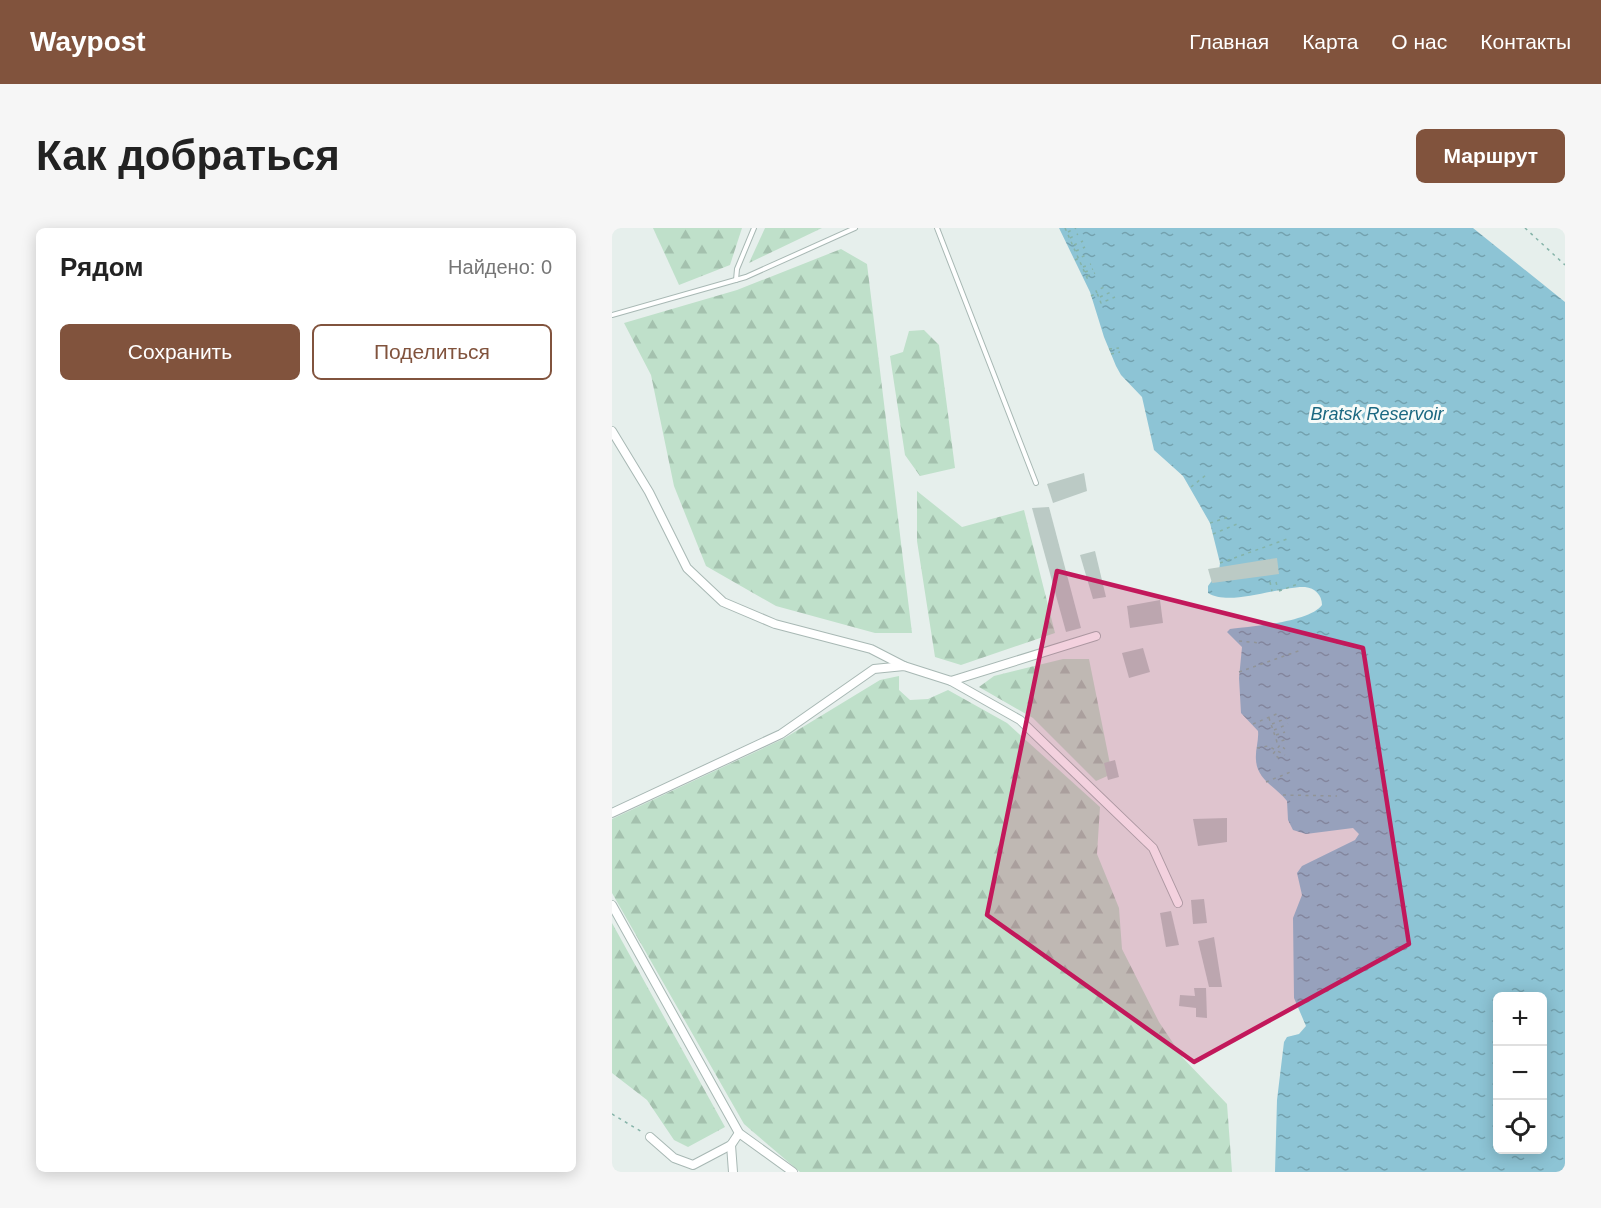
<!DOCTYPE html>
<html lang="ru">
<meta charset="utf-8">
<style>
body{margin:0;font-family:Helvetica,sans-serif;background:#f6f6f6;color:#222}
.controls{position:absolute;right:18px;bottom:18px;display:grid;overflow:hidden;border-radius:9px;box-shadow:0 3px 15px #0003}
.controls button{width:54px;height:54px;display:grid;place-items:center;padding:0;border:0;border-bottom:2px solid #e0e0e0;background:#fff;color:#222;font:30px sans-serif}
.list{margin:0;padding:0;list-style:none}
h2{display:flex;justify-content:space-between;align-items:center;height:78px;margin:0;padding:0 24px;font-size:26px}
h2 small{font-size:20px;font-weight:400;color:#767676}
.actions{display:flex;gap:12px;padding:18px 24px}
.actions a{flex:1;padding:14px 0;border:2px solid #81533d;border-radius:9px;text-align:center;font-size:21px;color:#81533d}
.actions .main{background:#81533d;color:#fff}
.icon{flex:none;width:33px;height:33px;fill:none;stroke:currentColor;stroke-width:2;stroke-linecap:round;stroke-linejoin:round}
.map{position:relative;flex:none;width:953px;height:944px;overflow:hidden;border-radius:9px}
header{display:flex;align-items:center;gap:36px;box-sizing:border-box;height:84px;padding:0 30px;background:#81533d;color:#fff}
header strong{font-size:28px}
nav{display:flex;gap:33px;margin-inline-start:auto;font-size:21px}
.intro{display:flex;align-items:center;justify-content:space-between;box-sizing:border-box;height:144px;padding:0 36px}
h1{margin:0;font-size:42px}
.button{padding:15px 27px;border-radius:9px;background:#81533d;color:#fff;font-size:21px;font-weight:700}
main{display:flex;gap:36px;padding:0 36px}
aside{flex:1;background:#fff;border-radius:9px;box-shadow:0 3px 15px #0003}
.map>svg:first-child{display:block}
</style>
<header>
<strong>Waypost</strong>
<nav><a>Главная</a><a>Карта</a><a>О нас</a><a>Контакты</a></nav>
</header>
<div class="intro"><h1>Как добраться</h1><a class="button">Маршрут</a></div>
<main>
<aside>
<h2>Рядом<small>Найдено: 0</small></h2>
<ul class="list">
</ul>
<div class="actions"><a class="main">Сохранить</a><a>Поделиться</a></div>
</aside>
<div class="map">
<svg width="953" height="944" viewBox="0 0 953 944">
<defs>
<pattern id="forest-firs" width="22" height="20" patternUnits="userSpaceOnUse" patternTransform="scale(1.5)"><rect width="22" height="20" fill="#bfe0ca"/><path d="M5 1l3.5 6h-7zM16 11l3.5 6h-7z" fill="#a4c1ae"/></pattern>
<pattern id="water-ripples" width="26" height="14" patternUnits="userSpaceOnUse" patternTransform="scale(1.5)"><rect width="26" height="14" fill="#8dc4d5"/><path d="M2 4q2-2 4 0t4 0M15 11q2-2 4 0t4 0" fill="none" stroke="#73a1ae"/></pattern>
</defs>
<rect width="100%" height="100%" fill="#e6efec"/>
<!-- forest -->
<g fill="url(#forest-firs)">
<path d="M41 0H130L118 37 67 57Z"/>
<path d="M153 0H210L137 35Z"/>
<path d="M229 21 255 36 300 405H263L164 378 94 338 62 258 39 147 12 95 125 62Z"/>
<path d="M312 102 327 117 343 240 308 248 293 227 278 128 291 124 297 103Z"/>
<path d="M305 263 350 299 412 282 443 405 349 437 323 429 305 313Z"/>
<path d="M451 431H477L500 546 484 553 421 490 367 459 382 448Z"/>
<path d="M287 448V462L298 472 316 471 336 462 395 495 488 579 485 626 507 680 510 721 547 794 571 830 615 876 620 944H188L132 896 0 665V591L171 511 268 452Z"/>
<path d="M0 695 113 899 76 919 62 912 35 872 0 845Z"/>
</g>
<!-- water -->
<path fill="url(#water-ripples)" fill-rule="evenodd" d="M447 0H861L953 74V944H663L665 872 672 814 675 809 687 806 694 798 682 770 681 690 690 667 685 645 690 638 743 612 747 606 741 600 694 606 681 602 676 592 675 573C664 559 645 552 644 532 643 522 647 513 646 503L629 485 627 450 630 419 615 404 618 401C638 399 698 394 710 377 710 367 703 360 693 359 668 358 618 379 596 365V358L607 343 608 335 598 295 571 248 542 222 530 169 509 147 504 138 492 109 478 64ZM885 768H930V922H885Z"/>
<!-- building -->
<g fill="#bbcac5">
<path d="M472 245 475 263 441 275 435 256Z"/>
<path d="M437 279 469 400 454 404 420 280Z"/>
<path d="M483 323 494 369 481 371 468 327Z"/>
<path d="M665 330 667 346 600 355 596 341Z"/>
<path d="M548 372 551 395 518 400 515 378Z"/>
<path d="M531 420 538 444 517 450 510 425Z"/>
<path d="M503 532 507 549 496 552 492 535Z"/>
<path d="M615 590V614L586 618 581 591Z"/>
<path d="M592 671 595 695 581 696 579 672Z"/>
<path d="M559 683 567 717 554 719 548 685Z"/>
<path d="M602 709 610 759H597L586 713Z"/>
<path d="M582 760H594L595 790 584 789V780L567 778 568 767 583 768Z"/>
</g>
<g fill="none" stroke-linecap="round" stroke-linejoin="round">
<!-- service casing -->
<g stroke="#a8b8b4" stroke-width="6">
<g id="service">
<path d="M325 0 424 255"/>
<path d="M124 52 125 41 142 0"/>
<path d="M0 87 134 49 243 0"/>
</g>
</g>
<!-- minor casing -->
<g stroke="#a8b8b4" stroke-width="10">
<g id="minor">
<path d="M0 203 37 264 75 340 111 374 163 396 259 421 292 438"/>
<path d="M339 453 408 492 541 620 566 675"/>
<path d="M0 585 169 506 262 441 292 438 339 453 484 408"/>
<path d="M0 677 127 905 181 944"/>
<path d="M38 909 62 930 81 937 119 917 127 905"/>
<path d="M119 917 121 944"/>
</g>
</g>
<!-- path -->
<g stroke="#85b3a8" stroke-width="1.5" stroke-dasharray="3 4.5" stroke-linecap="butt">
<path d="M453 0 476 52"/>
<path d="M913 0 953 37"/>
<path d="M456 4 464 0"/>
<path d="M458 10 466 6"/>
<path d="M462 17 471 13"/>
<path d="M464 23 473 19"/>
<path d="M463 32 474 27"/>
<path d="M471 39 479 36"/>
<path d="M473 44 481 41"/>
<path d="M475 48 483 45"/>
<path d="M485 65 484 63 494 58"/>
<path d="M479 68 485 65 489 75 503 69"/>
<path d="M488 69 501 63"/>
<path d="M497 121 507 120"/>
<path d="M499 126 508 124"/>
<path d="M579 259 594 247"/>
<path d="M598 295 617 289"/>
<path d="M601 306 625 296"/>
<path d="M608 335 678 310"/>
<path d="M658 354 660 363"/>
<path d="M664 354 666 362"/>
<path d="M667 363 686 356"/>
<path d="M627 413 649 415"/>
<path d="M627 444 689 422"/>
<path d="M657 490 665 514 676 511"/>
<path d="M641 496 667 485"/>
<path d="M660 496 675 490"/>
<path d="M662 502 676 496"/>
<path d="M664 507 673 504"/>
<path d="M645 520 656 518 673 527"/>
<path d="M667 530 661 526 668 517 673 521"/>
<path d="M654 554 681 543"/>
<path d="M671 567 725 568"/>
<path d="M0 886 30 904"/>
</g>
<!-- service -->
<use href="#service" stroke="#fff" stroke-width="4"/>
<!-- minor -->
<use href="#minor" stroke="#fff" stroke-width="8"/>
</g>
<!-- marked area -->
<path fill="#c2185b" fill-opacity="0.2" stroke="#c2185b" stroke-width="4.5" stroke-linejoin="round" d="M445 343 751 420 797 716 582 834 375 687Z"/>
<g text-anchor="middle" stroke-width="6" stroke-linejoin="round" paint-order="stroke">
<!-- water labels -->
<g font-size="18" font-style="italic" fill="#1b6881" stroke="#f7fbf9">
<text x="765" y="192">Bratsk Reservoir</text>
</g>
</g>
</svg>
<div class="controls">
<button>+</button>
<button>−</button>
<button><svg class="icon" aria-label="locate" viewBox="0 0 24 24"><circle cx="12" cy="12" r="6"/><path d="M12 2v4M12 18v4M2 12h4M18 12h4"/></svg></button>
</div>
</div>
</main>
